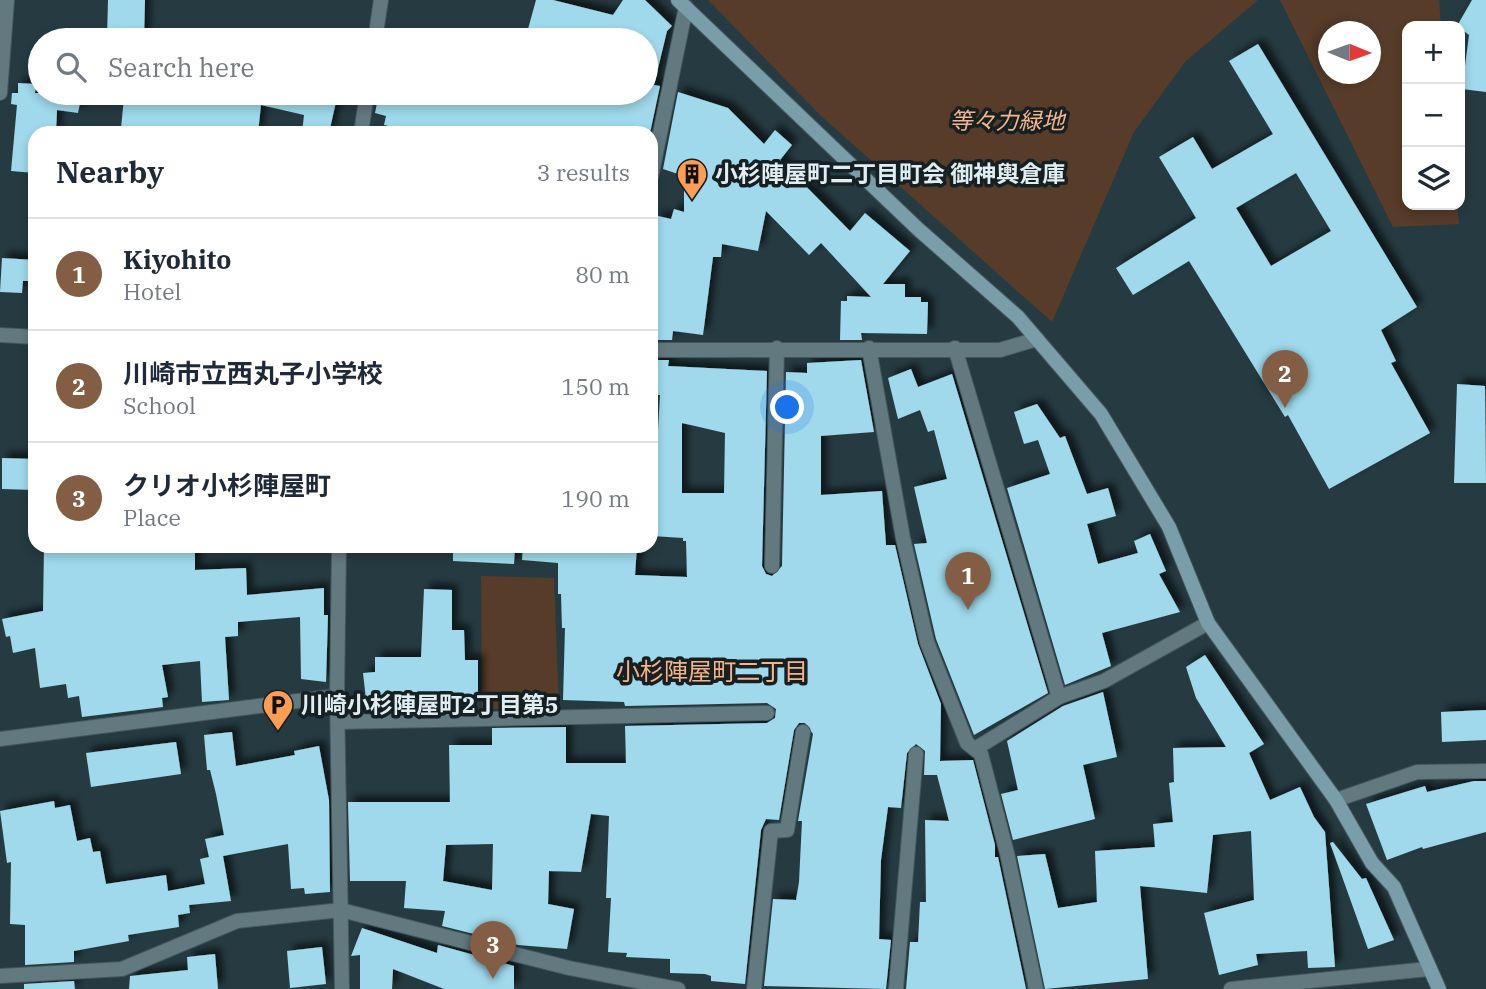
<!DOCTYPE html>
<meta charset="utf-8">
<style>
body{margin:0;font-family:"IBM Plex Serif","Noto Sans JP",serif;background:#f2f2f3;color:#1f2937}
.controls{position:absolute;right:21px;top:21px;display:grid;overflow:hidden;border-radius:14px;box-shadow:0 4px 10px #0003}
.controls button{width:63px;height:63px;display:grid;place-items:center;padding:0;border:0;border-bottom:2px solid #e0e1e3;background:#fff;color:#1f2937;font:35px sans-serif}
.compass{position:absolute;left:1318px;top:21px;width:63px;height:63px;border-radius:50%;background:#fff;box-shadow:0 4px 10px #0003;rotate:91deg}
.you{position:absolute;left:788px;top:408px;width:24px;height:24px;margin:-18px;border:5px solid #fff;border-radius:50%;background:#1a73e8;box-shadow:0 0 0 10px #1a73e833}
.badge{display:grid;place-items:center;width:46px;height:46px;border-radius:50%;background:#835d44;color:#fff;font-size:23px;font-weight:700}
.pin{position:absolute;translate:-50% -58px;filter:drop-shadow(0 2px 4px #0008)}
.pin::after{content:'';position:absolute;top:37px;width:24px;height:21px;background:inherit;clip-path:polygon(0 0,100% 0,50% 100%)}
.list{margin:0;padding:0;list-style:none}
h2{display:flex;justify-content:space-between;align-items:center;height:91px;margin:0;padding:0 28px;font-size:30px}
h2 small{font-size:23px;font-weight:400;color:#747a83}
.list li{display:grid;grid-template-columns:46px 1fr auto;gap:21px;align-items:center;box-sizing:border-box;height:112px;padding:0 28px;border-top:2px solid #e0e1e3}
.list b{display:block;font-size:26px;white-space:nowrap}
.list p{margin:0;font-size:23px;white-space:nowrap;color:#747a83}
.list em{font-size:23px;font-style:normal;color:#747a83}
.icon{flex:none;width:38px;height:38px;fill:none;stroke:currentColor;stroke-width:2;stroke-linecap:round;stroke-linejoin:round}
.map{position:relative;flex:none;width:1486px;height:989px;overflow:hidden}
.search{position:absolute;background:#fff;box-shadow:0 4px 10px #0003;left:28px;top:28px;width:630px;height:77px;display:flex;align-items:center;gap:18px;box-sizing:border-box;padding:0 24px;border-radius:38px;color:#747a83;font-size:26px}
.panel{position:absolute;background:#fff;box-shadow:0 4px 10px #0003;left:28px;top:126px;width:630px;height:427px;border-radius:21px}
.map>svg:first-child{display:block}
</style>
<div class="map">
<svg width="1486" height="989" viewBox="0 0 1486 989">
<defs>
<filter id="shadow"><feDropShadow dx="6" dy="-6" stdDeviation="3.5" flood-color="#0009"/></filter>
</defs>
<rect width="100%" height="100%" fill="#253b41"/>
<!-- green -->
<g fill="#563c29" fill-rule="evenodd">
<path d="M708 0H1258L1185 62 1134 132 1052 322 820 115Z"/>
<path d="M1280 0H1439L1441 26H1407V205H1457L1459 224 1393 227ZM1328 32H1370V74H1328Z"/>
<path d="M481 576 554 578 559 707 482 709Z"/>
</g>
<!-- building -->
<g fill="#9fd9eb" fill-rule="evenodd" filter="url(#shadow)">
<path d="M108 0H145L144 39 107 38Z"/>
<path d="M536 0H553L613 15 623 0H645L672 26 667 31 654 85 660 86 650 133H420L384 125 386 116 375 113 379 93H646V40H525Z"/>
<path d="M1472 0H1486V92L1462 89 1469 35 1457 26Z"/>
<path d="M1258 44 1417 307 1381 330 1396 361 1391 363 1430 433 1329 489 1288 415 1285 417 1189 261 1133 295 1116 268 1196 218 1159 157 1193 137 1212 169 1273 134 1229 61ZM1296 173 1331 231 1271 266 1236 208Z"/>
<path d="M18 83 36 84 35 93H82L78 113 57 110 56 133H35V173L11 171 17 105 11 104 12 93H18Z"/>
<path d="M678 92 728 108 764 144 775 130 792 145 780 160 850 231 865 213 910 251 883 284H905V297H921V302H928L927 334 861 333 862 340H840L841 301H847V296L871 297 821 243 809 255 766 211 758 251 722 244 721 257H713L703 335 673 331 672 340H651V240L658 216 671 219 674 209 684 212V176L663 169Z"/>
<path d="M193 93H338L329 133H302L304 115 261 105 258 133H190V130L156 126V133H124V128H121L124 98 192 104Z"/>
<path d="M2 258 35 260V281H23L22 293 0 292Z"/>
<path d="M651 360H669L668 366 767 371 762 566 766 574 772 576 782 566 786 372 807 373V363L861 360 874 432 821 436V495L882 491 886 545H895L918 644 941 704 940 761 973 760 995 845V857H998L1026 989H906L910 942H918L920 902H926L925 820 949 821 937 775H924L925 751 916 744 907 753 901 808 888 807 881 860 879 939 891 940 886 989 764 986 773 899 796 900 799 882 802 821H798L813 734 805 723H799L794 730 779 820 766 819 761 830 745 984 711 981V976L705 974 670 973V959L626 957 627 953 608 952 611 898H606L609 816 591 814 581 872 549 871 548 904 574 909 567 949 518 945 442 926 445 911 404 908 406 881H350L348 802H450L449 745H492V728L566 727V763H626L625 726 767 723 775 718 776 709 767 703 625 706 624 702 563 700 565 628H562L561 594H558V563L522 560 523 546H637L635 575 687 577 686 541H683V538L652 536 660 395H651ZM682 423 725 433 724 493H682ZM493 844 492 890 443 881 446 845Z"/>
<path d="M911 369 918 387 952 374 1048 693 974 735 936 639 914 544 927 543 914 487 947 479 934 430 928 432 920 410 898 419 888 378Z"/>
<path d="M1457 384 1485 386 1486 483H1454Z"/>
<path d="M1037 404 1060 438 1065 436 1087 494 1108 488 1116 516 1087 524 1098 564 1138 553 1134 541 1150 534 1166 571 1159 574 1180 612 1102 633 1111 666 1065 685 1007 488 1050 474 1038 440 1024 444 1014 412Z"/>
<path d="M2 458 35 459V490L2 489Z"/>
<path d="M44 546H195V570L246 568 247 595 324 588V615H328L326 682 301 679 300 617 238 622V636L225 637 229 700 202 702 200 661 162 665 168 697 162 698 163 707 82 717 79 696 68 698 66 684 40 688 35 648 13 653 10 636 6 637 2 619 43 611Z"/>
<path d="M453 546H515L514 564 453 561Z"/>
<path d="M424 589 452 590V630H464L465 660H478V701H449V698L394 702V705L367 708 363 673 375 672V657H421Z"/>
<path d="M1205 655 1264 744 1249 753 1270 800 1300 787 1314 817 1325 832 1335 967 1308 968 1307 951 1256 954 1258 965 1219 975 1204 913 1254 900 1251 831 1213 835 1207 893 1140 886 1148 979 1045 989 1017 856 1045 854 1058 908 1097 902 1095 851 1155 847 1153 824 1173 822 1169 783 1174 782 1173 748 1226 747 1196 698 1186 667Z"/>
<path d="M1103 692 1117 757 1083 765 1095 819 1013 840 1001 794 1018 790 1007 741 1063 706Z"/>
<path d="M1486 710V740L1442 742 1441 712Z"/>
<path d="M232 732 236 766 295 755 294 751 319 746 329 800 330 892 305 894 304 888 291 889 288 844 223 856 231 901 189 905 190 913 178 915 179 927 128 935 129 941 74 951V962L25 965V925L10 924 11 862 7 863 0 811 54 801 55 808 70 805 77 841 90 838 93 852 100 851 106 884 166 875 168 891 205 884 200 859 209 857 205 839 224 835 216 794 210 770H207L204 735Z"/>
<path d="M176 742 181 774 91 787 86 753Z"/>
<path d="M1474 781H1486V832L1423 849 1422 847 1387 860 1366 804 1425 786 1427 792Z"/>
<path d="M1333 842 1362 879 1366 878 1394 940 1368 949 1330 843Z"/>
<path d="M362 928 437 953 438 945 514 966V989H444L393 969 392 989H360V955L351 956Z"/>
<path d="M322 947 326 984 290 988 287 951Z"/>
<path d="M215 954 218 989H129L130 976 188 970 187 957Z"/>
<path d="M74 981 75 989H24V984Z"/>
</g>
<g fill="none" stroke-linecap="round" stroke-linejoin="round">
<!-- street casing -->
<g stroke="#43575d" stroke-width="16">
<g id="street">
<path d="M375 40 381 0"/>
<path d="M0 93 7 0"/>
<path d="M361 133 367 93"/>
<path d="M651 177 686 7"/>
<path d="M0 335 35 337"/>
<path d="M869 348 903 538 927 642 967 743 981 754 1007 853 1036 989"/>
<path d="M955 348 1059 697"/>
<path d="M651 350H1000L1037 339"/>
<path d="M339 546 337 696 342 989"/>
<path d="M772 566 777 348"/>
<path d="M338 722 767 713"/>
<path d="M0 739 337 696"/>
<path d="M975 749 1059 697 1104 681 1208 623"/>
<path d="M1336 800 1417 772 1486 771"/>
<path d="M0 976 122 969 237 921 341 910 569 968 678 989"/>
<path d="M754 989 771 831 787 830 803 732"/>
<path d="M896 989 916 754"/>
<path d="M1231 989 1428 969"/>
</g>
</g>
<!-- secondary casing -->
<g stroke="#43575d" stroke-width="16">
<path id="secondary" d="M678 0 918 229 1018 317 1101 414 1169 527 1208 623 1336 800 1372 863 1394 887 1439 989"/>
</g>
<!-- street -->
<use href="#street" stroke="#627980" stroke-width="14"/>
<!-- secondary -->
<use href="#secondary" stroke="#799eaa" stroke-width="14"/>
</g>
<!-- icons -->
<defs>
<g id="building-pin" transform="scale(1.575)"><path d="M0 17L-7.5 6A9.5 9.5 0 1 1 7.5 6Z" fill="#fd9d54" stroke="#162023"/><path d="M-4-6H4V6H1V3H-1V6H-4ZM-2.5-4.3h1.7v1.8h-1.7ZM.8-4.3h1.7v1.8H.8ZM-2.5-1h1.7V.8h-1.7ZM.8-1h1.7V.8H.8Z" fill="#111"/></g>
<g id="parking-pin" transform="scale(1.575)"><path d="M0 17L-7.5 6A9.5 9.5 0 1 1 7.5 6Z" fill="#fd9d54" stroke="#162023"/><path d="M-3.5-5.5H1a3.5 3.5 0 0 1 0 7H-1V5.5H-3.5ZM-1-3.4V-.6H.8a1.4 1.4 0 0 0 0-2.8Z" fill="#111"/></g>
</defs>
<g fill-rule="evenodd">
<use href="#building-pin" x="692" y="174"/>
<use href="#parking-pin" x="278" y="705"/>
</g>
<g text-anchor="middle" stroke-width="7" stroke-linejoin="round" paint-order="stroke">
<!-- park labels -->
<g font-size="23" font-style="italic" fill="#f5b589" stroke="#162023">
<text x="1007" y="129">等々力緑地</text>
</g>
<!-- poi labels -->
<g font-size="23" font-weight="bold" fill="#e0edf1" stroke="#162023" text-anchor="start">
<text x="715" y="182">小杉陣屋町二丁目町会 御神輿倉庫</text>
<text x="301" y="713">川崎小杉陣屋町2丁目第5</text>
</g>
<!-- neighbourhood labels -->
<g font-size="24" fill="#f6b384" stroke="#162023">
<text x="712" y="680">小杉陣屋町二丁目</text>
</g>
</g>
</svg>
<div class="controls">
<button>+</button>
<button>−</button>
<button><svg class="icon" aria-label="layers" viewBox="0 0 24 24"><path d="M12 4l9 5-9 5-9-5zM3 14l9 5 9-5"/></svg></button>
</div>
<svg class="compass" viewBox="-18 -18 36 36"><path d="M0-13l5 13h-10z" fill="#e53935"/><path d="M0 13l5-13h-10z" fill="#747a83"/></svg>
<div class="you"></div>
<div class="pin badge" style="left:968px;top:610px">1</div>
<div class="pin badge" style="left:1285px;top:408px">2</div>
<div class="pin badge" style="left:493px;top:979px">3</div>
<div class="search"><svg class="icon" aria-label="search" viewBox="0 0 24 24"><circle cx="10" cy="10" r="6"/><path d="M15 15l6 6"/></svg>Search here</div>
<section class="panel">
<h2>Nearby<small>3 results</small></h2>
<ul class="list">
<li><span class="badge">1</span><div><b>Kiyohito</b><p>Hotel</p></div><em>80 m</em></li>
<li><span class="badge">2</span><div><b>川崎市立西丸子小学校</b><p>School</p></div><em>150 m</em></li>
<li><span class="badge">3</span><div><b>クリオ小杉陣屋町</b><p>Place</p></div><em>190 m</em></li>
</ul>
</section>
</div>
